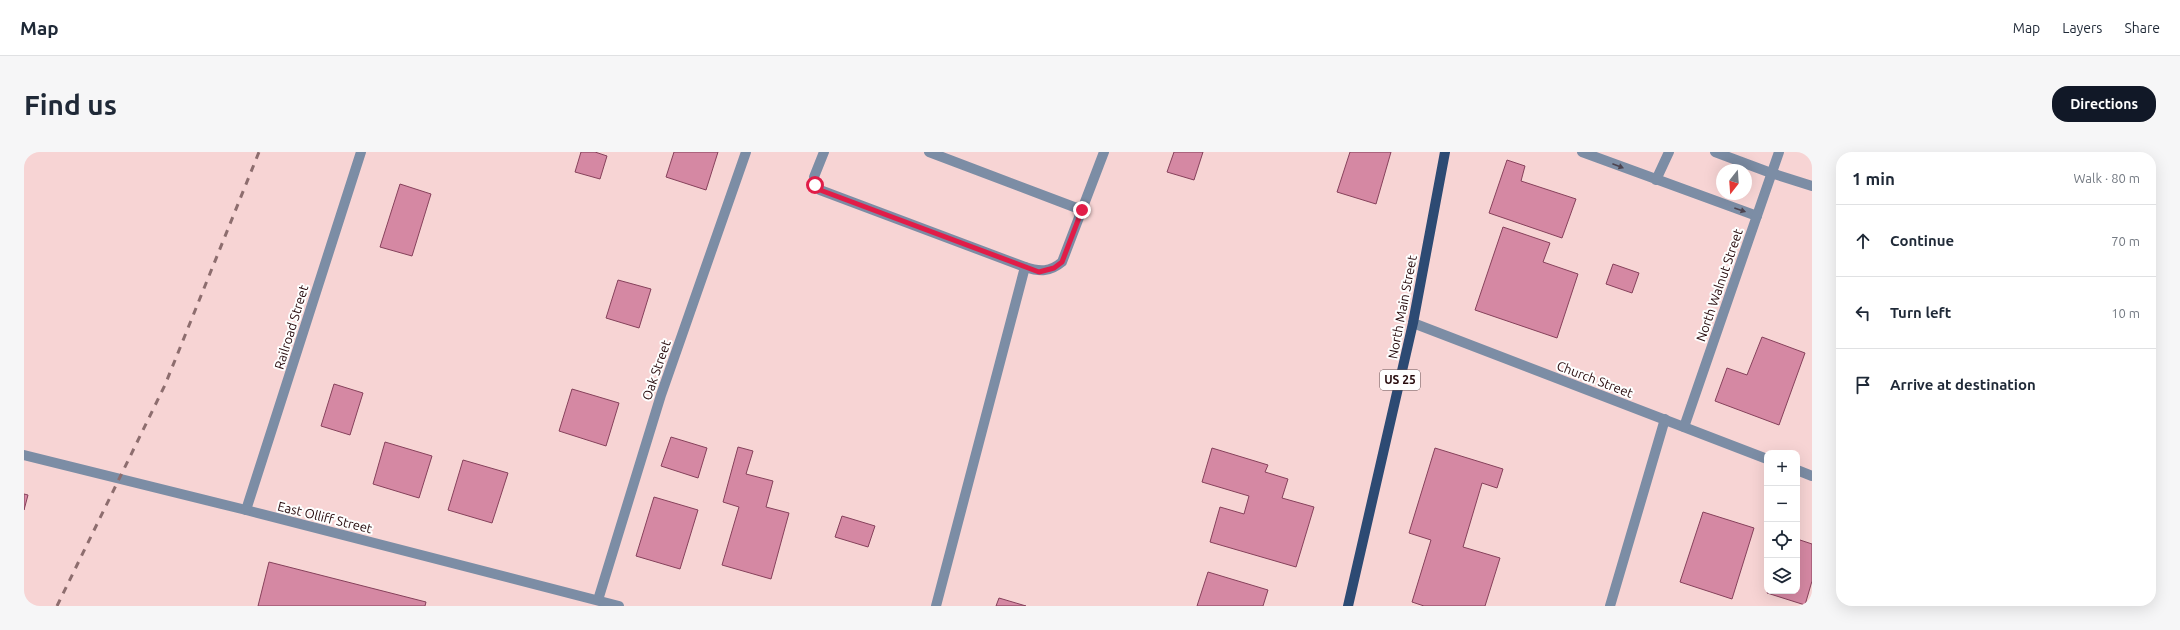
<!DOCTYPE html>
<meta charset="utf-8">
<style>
body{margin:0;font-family:Ubuntu,sans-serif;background:#f6f6f7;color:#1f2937}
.controls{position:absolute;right:12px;bottom:12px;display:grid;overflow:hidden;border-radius:8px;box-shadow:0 4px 16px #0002}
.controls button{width:36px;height:36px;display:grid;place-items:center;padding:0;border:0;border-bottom:1px solid #e0e1e3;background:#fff;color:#1f2937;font:20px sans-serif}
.compass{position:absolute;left:1692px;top:12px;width:36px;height:36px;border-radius:50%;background:#fff;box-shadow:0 4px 16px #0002;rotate:197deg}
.stop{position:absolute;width:12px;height:12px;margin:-9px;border:3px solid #e11d48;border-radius:50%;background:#fff}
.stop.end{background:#e11d48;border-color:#fff;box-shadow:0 1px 4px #0008}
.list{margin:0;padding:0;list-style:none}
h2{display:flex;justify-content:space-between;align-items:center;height:52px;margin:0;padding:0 16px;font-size:17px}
h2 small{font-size:13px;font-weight:400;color:#747a83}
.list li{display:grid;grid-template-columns:26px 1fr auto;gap:12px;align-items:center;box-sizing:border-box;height:72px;padding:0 16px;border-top:1px solid #e0e1e3}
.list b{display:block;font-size:15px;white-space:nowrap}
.list em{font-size:13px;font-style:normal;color:#747a83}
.icon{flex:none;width:22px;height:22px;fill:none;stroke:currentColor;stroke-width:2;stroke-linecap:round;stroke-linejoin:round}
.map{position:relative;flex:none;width:1788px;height:454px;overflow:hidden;border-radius:16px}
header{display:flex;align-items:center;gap:24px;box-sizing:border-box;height:56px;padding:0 20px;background:#fff;border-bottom:1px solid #e0e1e3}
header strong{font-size:19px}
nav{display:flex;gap:22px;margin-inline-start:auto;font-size:14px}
.intro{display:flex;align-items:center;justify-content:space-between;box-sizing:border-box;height:96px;padding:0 24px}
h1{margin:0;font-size:28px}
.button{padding:10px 18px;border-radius:16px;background:#111827;color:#fff;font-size:14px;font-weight:700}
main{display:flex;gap:24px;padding:0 24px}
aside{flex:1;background:#fff;border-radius:16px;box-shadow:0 4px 16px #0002}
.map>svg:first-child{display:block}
</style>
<header>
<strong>Map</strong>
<nav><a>Map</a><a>Layers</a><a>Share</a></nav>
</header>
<div class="intro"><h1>Find us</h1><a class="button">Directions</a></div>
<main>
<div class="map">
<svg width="1788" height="454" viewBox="0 0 1788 454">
<rect width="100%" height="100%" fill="#f7d4d4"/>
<!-- building -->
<g fill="#d588a3" stroke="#86415b">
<path d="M557 0H571L583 4 576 27 551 20Z"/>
<path d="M650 0H694L682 38 642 25Z"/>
<path d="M1150 0H1179L1170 28 1143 20Z"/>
<path d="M1326 0H1367L1352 52 1313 40Z"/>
<path d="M1483 8 1501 14 1497 29 1552 47 1538 86 1465 61Z"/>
<path d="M376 32 407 42 388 104 356 95Z"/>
<path d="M1479 75 1526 91 1519 110 1554 122 1533 186 1451 158Z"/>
<path d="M1589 112 1615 121 1608 141 1582 132Z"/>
<path d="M594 128 627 137 615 176 582 166Z"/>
<path d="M1738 185 1781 201 1755 273 1691 249 1703 216 1723 223Z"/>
<path d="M310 232 339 241 326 283 297 274Z"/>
<path d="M548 237 595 251 582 294 535 279Z"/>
<path d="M647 285 683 296 674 326 637 314Z"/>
<path d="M361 290 408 304 395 346 349 332Z"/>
<path d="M714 295 729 299 722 322 749 329 742 355 765 361 747 427 698 413 715 355 699 350Z"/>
<path d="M1188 296 1244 313 1241 320 1264 327 1258 346 1290 355 1272 415 1186 390 1196 355 1220 362 1225 344 1178 330Z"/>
<path d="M1411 296 1479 317 1473 336 1458 331 1439 395 1476 406 1461 454H1400L1388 450 1407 388 1385 381Z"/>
<path d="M439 308 484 321 468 371 424 358Z"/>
<path d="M0 342 4 343 0 358Z"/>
<path d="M630 345 674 358 656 417 612 404Z"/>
<path d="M1679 360 1730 376 1708 447 1656 430Z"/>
<path d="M818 364 851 374 844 395 811 385Z"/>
<path d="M1773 387 1788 392V429L1781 453 1743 441 1744 439H1773Z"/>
<path d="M245 410 402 450 401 454H234Z"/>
<path d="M1184 420 1244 438 1239 454H1173Z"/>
<path d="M975 446 1002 454H972Z"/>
</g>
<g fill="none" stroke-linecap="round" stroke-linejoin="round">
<!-- minor -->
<g stroke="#7c8da5" stroke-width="10">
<path d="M800 0 790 25 791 33 796 38 1001 115"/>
<path d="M905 0 1058 58"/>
<path d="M1558 0 1733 64"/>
<path d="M1691 0 1747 21 1788 34"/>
<path d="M1632 28 1645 0"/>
<path d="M1389 171 1743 307"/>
<path d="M1660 275 1755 0"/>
<path d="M0 303 222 358 595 454"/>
<path d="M1773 318 1788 324"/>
<path d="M222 358 337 0"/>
<path d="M574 448 637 243 722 0"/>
<path d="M912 454 1001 115C1016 120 1026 120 1038 110L1080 0"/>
<path d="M1586 454 1641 267"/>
</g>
<!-- major -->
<path stroke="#2d4a73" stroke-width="10" d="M1324 454 1389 171 1421 0"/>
<!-- rail -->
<path stroke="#8d6d6e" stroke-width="3" stroke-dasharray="7 7" stroke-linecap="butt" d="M33 454 141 233 235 0"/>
</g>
<!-- one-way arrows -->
<defs><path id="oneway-solid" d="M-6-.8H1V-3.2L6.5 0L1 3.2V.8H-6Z"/></defs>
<g fill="#4d4450">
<use href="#oneway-solid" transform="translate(1594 14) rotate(21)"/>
<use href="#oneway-solid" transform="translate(1716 58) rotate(19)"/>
</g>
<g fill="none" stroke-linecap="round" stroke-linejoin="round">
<!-- route -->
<path stroke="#e11d48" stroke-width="5" d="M791 33 796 38 1015 120 1030 116 1038 110 1058 58"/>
</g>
<g text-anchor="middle" stroke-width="4" stroke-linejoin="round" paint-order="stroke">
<!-- shield labels -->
<rect fill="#fefefe" stroke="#675254" stroke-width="1" x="1356" y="218" width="40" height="20" rx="3"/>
<g font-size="12" font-weight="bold" fill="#26090b">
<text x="1376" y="232">US 25</text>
</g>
<!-- street labels -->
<g font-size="13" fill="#26090b" stroke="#fefefe">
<text transform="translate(1695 133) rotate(-71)" y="5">North Walnut Street</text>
<text transform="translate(1378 155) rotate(-79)" y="5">North Main Street</text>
<text transform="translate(267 175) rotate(-73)" y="5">Railroad Street</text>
<text transform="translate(632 218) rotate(-71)" y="5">Oak Street</text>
<text transform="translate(1571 227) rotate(21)" y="5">Church Street</text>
<text transform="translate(301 365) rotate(14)" y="5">East Olliff Street</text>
</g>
</g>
</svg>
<div class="controls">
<button>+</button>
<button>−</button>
<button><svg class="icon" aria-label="locate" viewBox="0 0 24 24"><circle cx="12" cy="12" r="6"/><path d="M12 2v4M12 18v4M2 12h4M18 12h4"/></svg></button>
<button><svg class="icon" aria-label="layers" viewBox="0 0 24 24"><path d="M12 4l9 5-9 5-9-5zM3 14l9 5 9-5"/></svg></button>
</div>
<svg class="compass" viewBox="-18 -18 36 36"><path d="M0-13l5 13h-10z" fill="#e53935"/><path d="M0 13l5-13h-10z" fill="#747a83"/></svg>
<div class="stop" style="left:791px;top:33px"></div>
<div class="stop end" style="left:1058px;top:58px"></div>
</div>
<aside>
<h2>1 min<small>Walk · 80 m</small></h2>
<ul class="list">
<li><svg class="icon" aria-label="ahead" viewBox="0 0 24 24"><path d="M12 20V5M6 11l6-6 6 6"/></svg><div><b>Continue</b></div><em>70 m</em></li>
<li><svg class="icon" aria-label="left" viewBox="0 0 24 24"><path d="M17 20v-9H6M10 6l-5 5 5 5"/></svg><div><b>Turn left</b></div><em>10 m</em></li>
<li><svg class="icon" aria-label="arrive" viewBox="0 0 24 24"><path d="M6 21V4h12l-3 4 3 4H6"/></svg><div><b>Arrive at destination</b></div></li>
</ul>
</aside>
</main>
